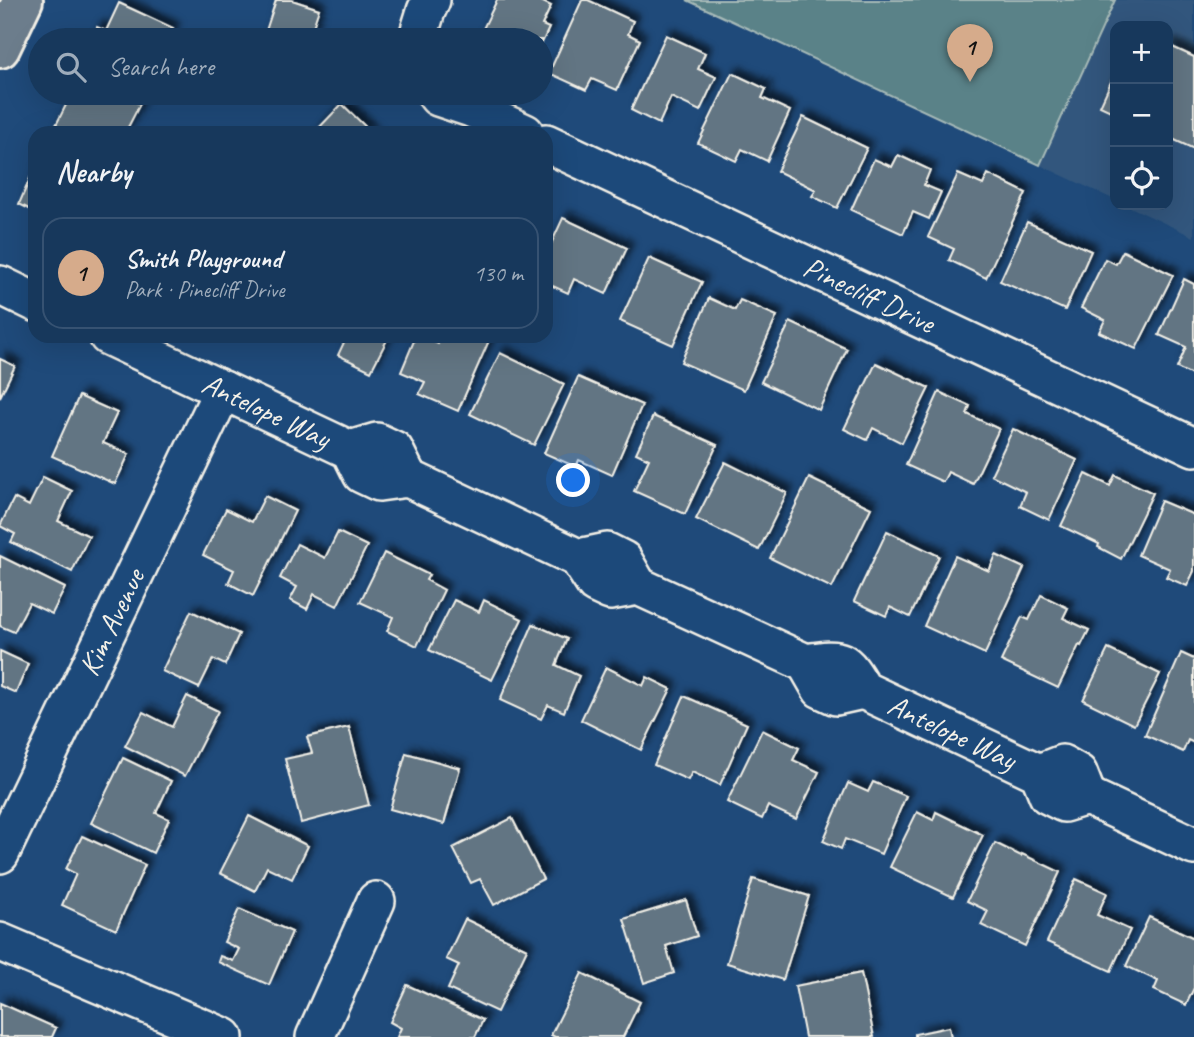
<!DOCTYPE html>
<meta charset="utf-8">
<style>
body{margin:0;font-family:Caveat,sans-serif;background:#203f62;color:#f1f3f6}
.controls{position:absolute;right:21px;top:21px;display:grid;overflow:hidden;border-radius:14px;box-shadow:0 7px 28px #0002}
.controls button{width:63px;height:63px;display:grid;place-items:center;padding:0;border:0;border-bottom:2px solid #365272;background:#17385c;color:#f1f3f6;font:35px sans-serif}
.you{position:absolute;left:574px;top:481px;width:24px;height:24px;margin:-18px;border:5px solid #fff;border-radius:50%;background:#1a73e8;box-shadow:0 0 0 10px #1a73e833}
.badge{display:grid;place-items:center;width:46px;height:46px;border-radius:50%;background:#d6ab8b;color:#111;font-size:23px;font-weight:700}
.pin{position:absolute;translate:-50% -58px;filter:drop-shadow(0 2px 4px #0008)}
.pin::after{content:'';position:absolute;top:37px;width:24px;height:21px;background:inherit;clip-path:polygon(0 0,100% 0,50% 100%)}
.list{margin:0;padding:0;list-style:none}
h2{display:flex;justify-content:space-between;align-items:center;height:91px;margin:0;padding:0 28px;font-size:30px}
h2 small{font-size:23px;font-weight:400;color:#9eacbb}
.list li{display:grid;grid-template-columns:46px 1fr auto;gap:21px;align-items:center;box-sizing:border-box;height:112px;margin:0 14px 14px;padding:0 14px;border:2px solid #365272;border-radius:21px}
.list b{display:block;font-size:26px;white-space:nowrap}
.list p{margin:0;font-size:23px;white-space:nowrap;color:#9eacbb}
.list em{font-size:23px;font-style:normal;color:#9eacbb}
.icon{flex:none;width:38px;height:38px;fill:none;stroke:currentColor;stroke-width:2;stroke-linecap:round;stroke-linejoin:round}
.map{position:relative;flex:none;width:1194px;height:1037px;overflow:hidden}
.search{position:absolute;background:#17385c;box-shadow:0 7px 28px #0002;left:28px;top:28px;width:525px;height:77px;display:flex;align-items:center;gap:18px;box-sizing:border-box;padding:0 24px;border-radius:38px;color:#9eacbb;font-size:26px}
.panel{position:absolute;background:#17385c;box-shadow:0 7px 28px #0002;left:28px;top:126px;width:525px;height:217px;border-radius:21px}
.map>svg:first-child{display:block}
</style>
<div class="map">
<svg width="1194" height="1037" viewBox="0 0 1194 1037">
<defs>
<filter id="shadow"><feDropShadow dx="6" dy="-6" stdDeviation="3.5" flood-color="#0009"/></filter>
</defs>
<rect width="100%" height="100%" fill="#1f4a7a"/>
<filter id="ink" filterUnits="userSpaceOnUse"><feTurbulence type="fractalNoise" baseFrequency=".0143" numOctaves="2"/><feDisplacementMap in="SourceGraphic" scale="14" xChannelSelector="R" yChannelSelector="G"/><feConvolveMatrix kernelMatrix="1 2 1 2 8 2 1 2 1" color-interpolation-filters="sRGB"/></filter>
<g filter="url(#ink)">
<!-- built -->
<path fill="#33577d" d="M687 0H1194V237L1126 205H1168V26H1115V200Z"/>
<!-- green -->
<path fill="#5a8288" stroke="#a7bab8" stroke-width="2" d="M687 0H1115L1040 165Z"/>
<!-- building -->
<g fill="#627583" stroke="#f4f1e8" stroke-width="2" filter="url(#shadow)">
<path d="M276 0H292L319 9 309 39 313 40H263Z"/>
<path d="M497 0H539L551 6 542 25 549 28 541 45V40H490L480 35Z"/>
<path d="M582 0H588L633 21 628 34 640 40 617 90 592 79 586 90 549 73Z"/>
<path d="M119 3 173 28 168 40H91L97 27 106 31Z"/>
<path d="M666 35 705 53 698 69 716 77 700 111 671 97 659 124 631 110Z"/>
<path d="M1168 45 1194 57V149L1168 137Z"/>
<path d="M732 73 766 89 762 98 790 111 767 161 742 149 736 161 698 143Z"/>
<path d="M1115 73V113L1100 106Z"/>
<path d="M72 93H118L140 104 125 133H52Z"/>
<path d="M342 104 372 133H314Z"/>
<path d="M803 117 867 148 837 208 812 196 816 190 777 171Z"/>
<path d="M898 155 930 170 924 185 941 192 929 219 913 212 903 234 851 210 874 159 892 167Z"/>
<path d="M35 167V212L19 204Z"/>
<path d="M958 174 983 185 988 174 1026 193 986 278 949 260 954 249 928 237Z"/>
<path d="M563 218 627 248 606 294 574 279 568 293 546 283V255Z"/>
<path d="M1027 222 1091 251 1065 310 1000 281Z"/>
<path d="M1123 251 1173 275 1136 349 1099 332 1105 320 1081 308 1105 259 1116 264Z"/>
<path d="M649 258 702 282 673 345 620 321Z"/>
<path d="M1184 279 1194 284V376L1177 368 1186 347 1159 335Z"/>
<path d="M709 298 735 310 740 300 777 316 744 390 681 362Z"/>
<path d="M790 322 847 349 819 410 761 382Z"/>
<path d="M347 336H389L371 371 338 355Z"/>
<path d="M416 336H421L438 344 442 336 462 337V336H491L458 411 419 394 425 382 401 372Z"/>
<path d="M500 353 564 384 534 445 470 414Z"/>
<path d="M0 359 15 366 0 397Z"/>
<path d="M876 363 929 388 902 443 873 428 867 440 844 429Z"/>
<path d="M578 377 642 405 612 475 579 460 576 467 544 453Z"/>
<path d="M939 392 970 406 967 414 999 429 973 484 948 472 943 482 906 465Z"/>
<path d="M79 396 117 413 103 443 129 454 115 484 52 456Z"/>
<path d="M653 416 717 445 685 514 634 491 649 459 636 453Z"/>
<path d="M1013 429 1077 460 1049 520 1020 506 1026 492 991 475Z"/>
<path d="M725 462 787 493 759 550 696 519Z"/>
<path d="M1086 474 1110 486 1115 475 1153 493 1121 559 1098 547 1099 544 1061 526Z"/>
<path d="M43 477 72 491 58 521 89 536 72 572 11 542 15 534 0 526 14 498 29 506Z"/>
<path d="M809 478 871 508 832 588 770 558Z"/>
<path d="M265 496 295 511 253 596 228 583 234 570 203 555 226 509 252 522Z"/>
<path d="M1161 501 1194 515V571L1187 586 1166 577 1170 569 1138 555Z"/>
<path d="M887 531 939 556 910 617 890 607 886 616 854 601Z"/>
<path d="M338 532 367 546 337 606 314 594 307 609 290 600 297 587 280 578 297 544 325 558Z"/>
<path d="M384 553 429 575 426 580 444 590 417 646 387 631 393 617 360 602Z"/>
<path d="M996 555 1024 568 985 654 924 626 955 556 989 571Z"/>
<path d="M0 556 65 588 52 614 29 603 14 632 0 626Z"/>
<path d="M1041 595 1068 608 1063 618 1089 630 1081 646 1079 645 1058 688 1001 661 1022 617 1029 620Z"/>
<path d="M454 600 479 612 484 600 522 619 492 680 429 650Z"/>
<path d="M191 611 239 634 225 665 213 659 199 688 162 671Z"/>
<path d="M533 624 567 639 556 665 579 676 564 712 548 705 541 719 500 700Z"/>
<path d="M1108 649 1160 674 1134 725 1083 700Z"/>
<path d="M0 651 28 664 16 693 0 686Z"/>
<path d="M1181 653 1194 659V743L1188 740 1183 752 1145 735Z"/>
<path d="M606 667 643 686 647 677 671 689 641 750 581 720Z"/>
<path d="M187 696 218 711 185 776 125 746 143 712 172 727Z"/>
<path d="M684 696 747 724 720 785 692 772 688 780 654 765Z"/>
<path d="M349 727 369 805 301 823 285 759 312 753 307 737Z"/>
<path d="M762 730 799 748 793 760 819 772 796 819 768 806 762 819 727 802Z"/>
<path d="M406 753 460 768 444 824 390 809Z"/>
<path d="M123 758 171 781 156 813 169 819 153 853 91 823Z"/>
<path d="M873 782 906 796 881 854 845 839 841 849 823 841 848 783 868 792Z"/>
<path d="M917 812 933 820 936 812 983 835 953 897 890 867Z"/>
<path d="M249 816 308 846 292 879 267 867 255 891 220 873Z"/>
<path d="M512 818 543 879 494 905 480 879 471 883 453 848Z"/>
<path d="M82 836 145 865 116 930 62 905 76 874 66 869Z"/>
<path d="M995 843 1021 856 1022 854 1060 872 1025 946 981 925 988 911 967 901Z"/>
<path d="M753 879 809 896 783 980 727 963Z"/>
<path d="M1076 879 1107 893 1097 915 1130 930 1111 971 1047 942Z"/>
<path d="M686 900 697 936 666 946 674 973 644 983 624 919Z"/>
<path d="M239 909 292 932 269 985 218 962 220 956 233 961 239 949 224 942Z"/>
<path d="M1149 917 1194 938V988L1186 1005 1154 990 1158 981 1126 966Z"/>
<path d="M465 919 527 949 497 1012 448 989 459 965 446 959Z"/>
<path d="M582 973 640 1002 623 1037H555L551 1035Z"/>
<path d="M861 973 874 1037H805L795 986Z"/>
<path d="M407 985 483 1020 475 1037H397L401 1028 390 1022Z"/>
<path d="M0 1003 56 1028 52 1037H0Z"/>
<path d="M949 1027 951 1037H915V1034Z"/>
</g>
<g fill="none" stroke-linecap="round" stroke-linejoin="round">
<!-- minor casing -->
<g stroke="#f4f1e8" stroke-width="42">
<g id="minor">
<path d="M417 40 426 11 431 0"/>
<path d="M435 93 438 97 471 108 525 133"/>
<path id="s1" d="M546 143 1194 447"/>
<path d="M0 285 35 302"/>
<path id="s2" d="M108 336 350 450 362 474 379 482 408 478 578 558 595 584 610 591 638 586 806 663C843 657 844 658 863 690L1039 773 1048 795 1064 803 1087 796 1194 846"/>
<path d="M350 450 377 442 394 450 408 478"/>
<path d="M578 558 607 552 623 560 638 586"/>
<path d="M806 663 821 689 836 696 863 690"/>
<path d="M1039 773 1062 764 1078 773 1087 796"/>
<path id="s3" d="M0 854 223 390"/>
<path d="M0 942 224 1037"/>
<path d="M315 1037 376 901"/>
</g>
</g>
<!-- major casing -->
<g stroke="#f4f1e8" stroke-width="44">
<path id="major" d="M0 48 23 0"/>
</g>
<!-- minor -->
<use href="#minor" stroke="#1f4a7a" stroke-width="37"/>
<!-- major -->
<use href="#major" stroke="#6c7d8c" stroke-width="38"/>
</g>
</g>
<g text-anchor="middle" stroke-width="7" stroke-linejoin="round" paint-order="stroke">
<!-- street labels -->
<g font-size="30" fill="#f4f1e8" stroke="#1f4a7a">
<text dy="10" stroke="none"><textPath href="#s1" startOffset="357">Pinecliff Drive</textPath></text>
<text dy="10" stroke="none"><textPath href="#s2" startOffset="175">Antelope Way</textPath></text>
<text dy="10" stroke="none"><textPath href="#s3" startOffset="257">Kim Avenue</textPath></text>
<text dy="10" stroke="none"><textPath href="#s2" startOffset="961">Antelope Way</textPath></text>
</g>
</g>
</svg>
<div class="controls">
<button>+</button>
<button>−</button>
<button><svg class="icon" aria-label="locate" viewBox="0 0 24 24"><circle cx="12" cy="12" r="6"/><path d="M12 2v4M12 18v4M2 12h4M18 12h4"/></svg></button>
</div>
<div class="you"></div>
<div class="pin badge" style="left:970px;top:82px">1</div>
<div class="search"><svg class="icon" aria-label="search" viewBox="0 0 24 24"><circle cx="10" cy="10" r="6"/><path d="M15 15l6 6"/></svg>Search here</div>
<section class="panel">
<h2>Nearby<small></small></h2>
<ul class="list">
<li><span class="badge">1</span><div><b>Smith Playground</b><p>Park · Pinecliff Drive</p></div><em>130 m</em></li>
</ul>
</section>
</div>
